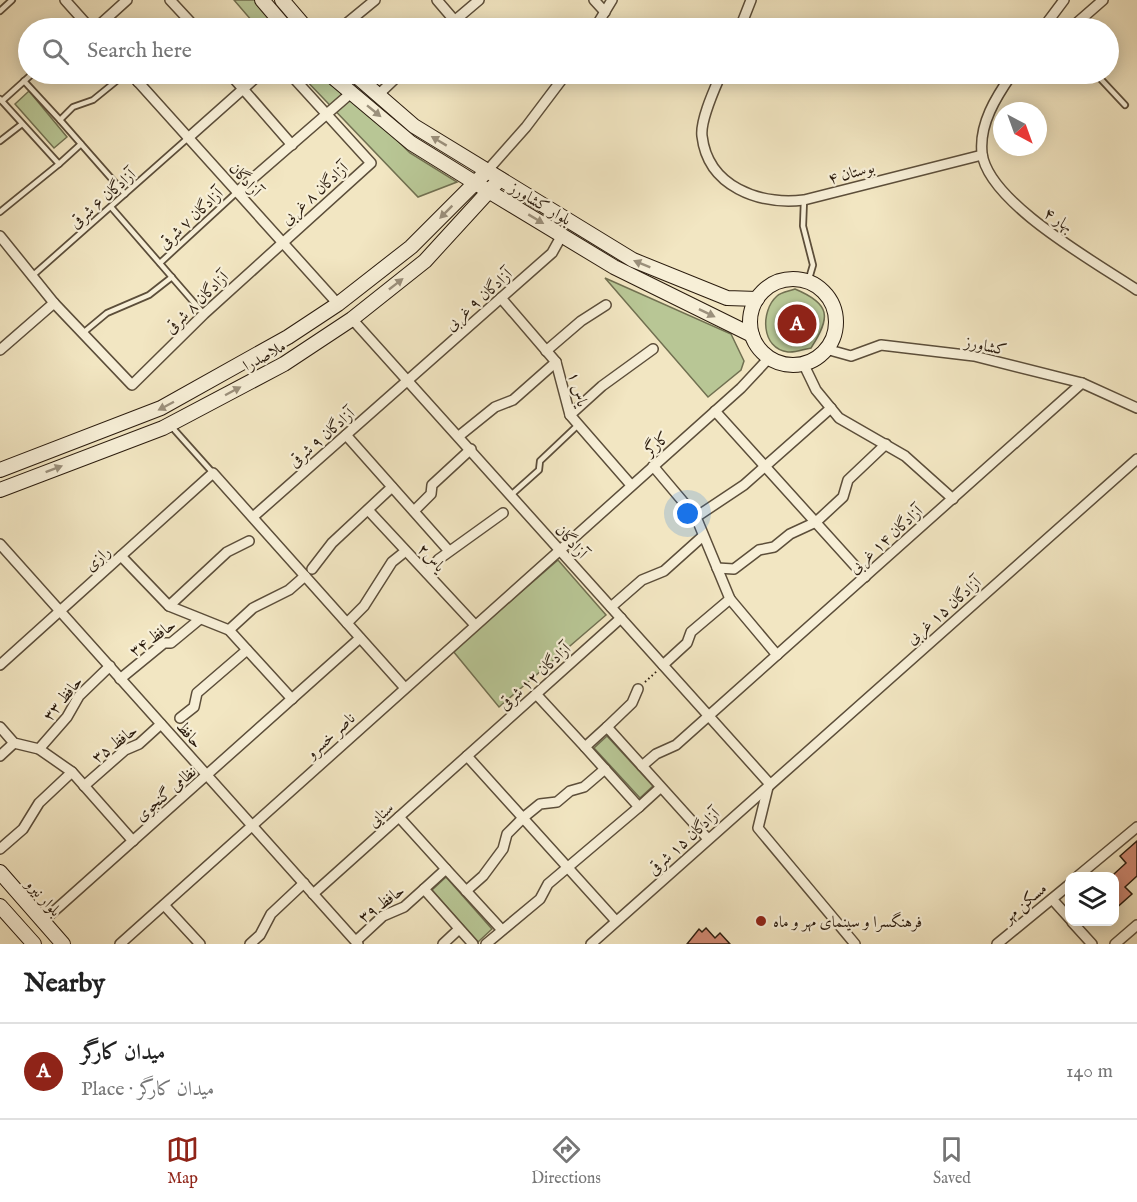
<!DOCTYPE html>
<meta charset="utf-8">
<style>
body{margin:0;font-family:"IM FELL English",Amiri,serif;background:#f2f2f2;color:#222}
.controls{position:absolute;right:18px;bottom:18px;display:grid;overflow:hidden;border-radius:12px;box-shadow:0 3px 15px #0003}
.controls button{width:54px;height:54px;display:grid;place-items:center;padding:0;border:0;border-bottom:2px solid #e0e0e0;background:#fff;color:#222;font:30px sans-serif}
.compass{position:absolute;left:993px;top:102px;width:54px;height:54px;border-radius:50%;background:#fff;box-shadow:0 3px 15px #0003;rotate:139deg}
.you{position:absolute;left:688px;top:514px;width:21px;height:21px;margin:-15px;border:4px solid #fff;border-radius:50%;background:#1a73e8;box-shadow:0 0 0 9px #1a73e833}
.badge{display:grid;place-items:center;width:39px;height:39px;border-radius:50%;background:#8f2418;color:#fff;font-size:20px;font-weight:700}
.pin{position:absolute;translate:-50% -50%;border:3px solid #fff;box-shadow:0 2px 6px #0006}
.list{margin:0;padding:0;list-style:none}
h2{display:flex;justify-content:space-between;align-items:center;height:78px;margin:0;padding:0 24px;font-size:26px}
h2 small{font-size:20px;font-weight:400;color:#767676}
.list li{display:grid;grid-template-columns:39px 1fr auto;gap:18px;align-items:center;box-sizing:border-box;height:96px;padding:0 24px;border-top:2px solid #e0e0e0}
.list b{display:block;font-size:22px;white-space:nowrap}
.list p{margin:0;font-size:20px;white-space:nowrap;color:#767676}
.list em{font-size:20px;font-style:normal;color:#767676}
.icon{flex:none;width:33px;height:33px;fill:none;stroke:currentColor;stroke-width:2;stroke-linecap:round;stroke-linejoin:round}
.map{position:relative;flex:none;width:1137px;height:944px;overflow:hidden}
.search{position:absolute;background:#fff;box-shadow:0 3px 15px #0003;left:18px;right:18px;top:18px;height:66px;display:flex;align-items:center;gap:15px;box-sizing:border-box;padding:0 21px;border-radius:33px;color:#767676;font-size:22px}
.sheet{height:174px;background:#fff}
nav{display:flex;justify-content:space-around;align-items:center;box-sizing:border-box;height:84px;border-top:2px solid #e0e0e0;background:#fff;font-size:16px;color:#767676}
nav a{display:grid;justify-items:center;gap:3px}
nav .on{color:#8f2418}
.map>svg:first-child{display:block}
</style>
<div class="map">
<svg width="1137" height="944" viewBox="0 0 1137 944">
<rect width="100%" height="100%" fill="#f2e6c2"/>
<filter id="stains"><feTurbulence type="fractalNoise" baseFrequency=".00333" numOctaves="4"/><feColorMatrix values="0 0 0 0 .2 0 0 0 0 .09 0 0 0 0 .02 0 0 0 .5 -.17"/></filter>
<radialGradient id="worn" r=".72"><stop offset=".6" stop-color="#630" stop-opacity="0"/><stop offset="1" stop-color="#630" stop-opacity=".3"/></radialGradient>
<!-- green -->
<g fill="#b8c695" stroke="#717051" stroke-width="1.5">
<path d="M234 0H263L287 28H258Z"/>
<path d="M300 74H330L410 153 457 182 418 197Z"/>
<path d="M29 91 67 137 54 148 15 104Z"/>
<path d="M605 278 731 334 744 361 741 370 708 397Z"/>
<path d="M795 289C831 304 831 317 811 348 804 349 795 353 788 352 761 349 760 311 777 296 781 292 790 291 795 289Z"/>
<path d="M558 560 606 615 499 707 453 651Z"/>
<path d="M607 736 653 786 640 798 594 748Z"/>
<path d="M446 877 492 929 478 942 432 890Z"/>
</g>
<!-- building -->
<g fill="#d28a74" stroke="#2a1b0d" stroke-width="1.5">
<path d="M1137 841V876L1125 887 1132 894 1114 910V874L1126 863 1120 856Z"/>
<path d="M706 928 715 938 720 933 730 944H687L699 929 702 932Z"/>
</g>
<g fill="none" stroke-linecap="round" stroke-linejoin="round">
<!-- lane casing -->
<g stroke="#5c4e3a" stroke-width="8">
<g id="lane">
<path d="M0 11 12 0"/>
<path d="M72 28 82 19"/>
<path d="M1096 74 1125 105"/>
<path d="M24 81 60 120 73 107 93 100 125 74"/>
<path d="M0 99 59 164 0 212"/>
<path d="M2 101 32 74"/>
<path d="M60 120 125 194"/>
<path d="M0 141 22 124"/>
<path d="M59 164 81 144"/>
<path d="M804 200 803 226 813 265 808 282"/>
<path d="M111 207 203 313"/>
<path d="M160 263 237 192"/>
<path d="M31 277 188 138"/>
<path d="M83 333 107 313 149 295 172 277"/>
<path d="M171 426 213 473"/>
<path d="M511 495 539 470 540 461 578 425"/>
</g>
</g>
<!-- street casing -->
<g stroke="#5c4e3a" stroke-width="12">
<g id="street">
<path d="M65 0 90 28"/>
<path d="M170 0 196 28"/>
<path d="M437 0 455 21"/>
<path d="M594 0 605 12"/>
<path d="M96 28 127 0"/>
<path d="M341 28 375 0"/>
<path d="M446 28 479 0"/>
<path d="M595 28 612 0"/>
<path d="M740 28 751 0"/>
<path d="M1043 28 1064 0"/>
<path d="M1071 28 1103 0"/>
<path d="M131 74 338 304"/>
<path d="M230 74 292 145"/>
<path d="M721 74C715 88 700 120 702 136 708 187 759 205 804 200L982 155"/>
<path d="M1012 74C996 97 979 124 982 153 988 203 1097 263 1137 290"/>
<path d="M138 82 147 74"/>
<path d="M378 95 400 74"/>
<path d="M188 138 260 74"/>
<path d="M487 171 526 127 566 74"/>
<path d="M237 192 351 93"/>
<path d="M0 236 54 303 132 385 204 314 371 163 290 74"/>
<path d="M501 298 556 362 570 415 631 485"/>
<path d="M352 319 769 783"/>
<path d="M826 349 851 356 881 345 974 356 1082 383 1137 408"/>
<path d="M0 350 54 303"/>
<path d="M546 351 581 321 606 305"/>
<path d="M803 363 816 390 839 418 905 456 953 499"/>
<path d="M715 411 865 577"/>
<path d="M570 415 602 386 653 349"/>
<path d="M346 435 449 551"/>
<path d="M459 436 495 407 513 400 556 362"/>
<path d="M653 466 696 517 730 599 777 655"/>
<path d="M368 510 475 625"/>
<path d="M414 511 431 494 432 485 471 449"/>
<path d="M253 517 552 253 562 235"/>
<path d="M696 517 744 485 831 408"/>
<path d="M0 544 358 944"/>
<path d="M121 556 169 606 229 630 292 699"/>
<path d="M717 568 734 569 759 550 774 547 790 534 816 522 843 497 848 480 886 444"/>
<path d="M312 569 332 543 392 487"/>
<path d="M427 573 439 559 503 513"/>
<path d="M169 606 227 552 249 541"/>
<path d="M611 607 642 580 664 571 703 536"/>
<path d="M347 623 364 606 392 562 402 554"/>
<path d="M229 630 253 608 289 590 305 576"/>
<path d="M0 665 213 473 405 688"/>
<path d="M663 665 687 643 691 632 730 599"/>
<path d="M120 679 164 643H171L200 619"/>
<path d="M536 694 585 747"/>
<path d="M180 718 194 707 197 693 247 650"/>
<path d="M0 727 14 743 39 749 72 772 133 841"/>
<path d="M607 727 632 703 638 689"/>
<path d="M39 749 67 717 79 696 110 666"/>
<path d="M0 756 14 743"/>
<path d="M467 756 616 921"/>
<path d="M642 766 656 754 676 745 1082 383"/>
<path d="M769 783 758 828 855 944"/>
<path d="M84 786 125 750 139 744 161 724"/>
<path d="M661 787 639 807 585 747 607 727 708 839"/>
<path d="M399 817 446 869"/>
<path d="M0 849 23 829 39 803 72 772"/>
<path d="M1078 876 1137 827"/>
<path d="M466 891 483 876 503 849 507 834 524 817 540 804 557 802 570 791 584 787 605 769"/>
<path d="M313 894 621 618"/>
<path d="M1052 899 1070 919"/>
<path d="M164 905 200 944"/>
<path d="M43 921 360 638"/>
<path d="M1072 922 1092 944"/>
<path d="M356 941 383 916 404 907 424 889"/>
<path d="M120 944 741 388 769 358"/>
<path d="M250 944 260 935 271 914 304 883"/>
<path d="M443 944 459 929"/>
<path d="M473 944 424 889 446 869 502 930"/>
<path d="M486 944 540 899 548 884 639 807"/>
<path d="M591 944 1137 459"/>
<path d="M997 944 1070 884"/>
<path d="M1115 944 1137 925"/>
</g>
</g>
<!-- secondary casing -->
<g stroke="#2a1b0d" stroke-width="16">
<g id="secondary">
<path d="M262 0 286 28"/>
<path d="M282 0 306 28"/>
<path d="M329 74 411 143 490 192 614 267 752 335"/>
<path d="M354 74 414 126 633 260 727 298 757 299"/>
<circle cx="793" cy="322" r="43"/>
<path d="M0 470 161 408 288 337 338 304 411 247 487 171"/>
<path d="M0 490 163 428 284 364 352 319 425 261 500 179"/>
<path d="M0 872 63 944"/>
<path d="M0 906 34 944"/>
</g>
</g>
<!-- path -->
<path stroke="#2a1b0d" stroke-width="2" stroke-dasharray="1.5 3" stroke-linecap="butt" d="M645 682 657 671"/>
<!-- lane -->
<use href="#lane" stroke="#f7efd7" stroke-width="4.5"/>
<!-- street -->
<use href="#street" stroke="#f7efd7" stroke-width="9"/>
<!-- secondary -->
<use href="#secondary" stroke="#f7efd7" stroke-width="14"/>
</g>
<!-- one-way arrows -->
<defs><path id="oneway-solid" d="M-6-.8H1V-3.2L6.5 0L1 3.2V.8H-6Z" transform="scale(1.5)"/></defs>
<g fill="#9b907c">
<use href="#oneway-solid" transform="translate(374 111) rotate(39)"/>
<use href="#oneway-solid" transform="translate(439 141) rotate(-149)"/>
<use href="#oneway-solid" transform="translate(446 212) rotate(135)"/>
<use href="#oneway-solid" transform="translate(536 219) rotate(31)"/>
<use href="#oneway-solid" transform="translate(642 264) rotate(-158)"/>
<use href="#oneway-solid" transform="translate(396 284) rotate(-38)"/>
<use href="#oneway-solid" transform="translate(707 313) rotate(26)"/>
<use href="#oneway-solid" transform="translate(233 391) rotate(-28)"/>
<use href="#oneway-solid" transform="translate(166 406) rotate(152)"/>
<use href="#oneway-solid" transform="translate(54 469) rotate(-21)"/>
</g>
<!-- markers -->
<circle fill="#8f2418" stroke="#f7efd7" stroke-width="2" cx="761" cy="921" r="6"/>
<g text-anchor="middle" stroke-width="4.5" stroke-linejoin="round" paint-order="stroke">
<!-- street labels -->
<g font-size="16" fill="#2a1b0d" stroke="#f7efd7">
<text transform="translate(851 172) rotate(-15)" y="6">بوستان ۴</text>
<text transform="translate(246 179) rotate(48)" y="6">آزادگان</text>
<text transform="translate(314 193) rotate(-42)" y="6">آزادگان ۸ غربی</text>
<text transform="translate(102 198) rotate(-41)" y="6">آزادگان ۶ شرقی</text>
<text transform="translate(541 203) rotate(31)" y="6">بلوار کشاورز</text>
<text transform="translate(190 218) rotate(-43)" y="6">آزادگان ۷ شرقی</text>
<text transform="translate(1059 219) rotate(34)" y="6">بهار ۴</text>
<text transform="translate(478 299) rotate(-42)" y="6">آزادگان ۹ غربی</text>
<text transform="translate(196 302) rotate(-44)" y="6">آزادگان ۸ شرقی</text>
<text transform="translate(986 345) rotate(12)" y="6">کشاورز</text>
<text transform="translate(264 355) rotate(-29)" y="6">ملاصدرا</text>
<text transform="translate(579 389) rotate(74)" y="6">یاس ۱</text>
<text transform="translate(321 437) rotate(-41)" y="6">آزادگان ۹ شرقی</text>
<text transform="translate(656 443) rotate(-41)" y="6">کارگر</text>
<text transform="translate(885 539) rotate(-42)" y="6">آزادگان ۱۴ غربی</text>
<text transform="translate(572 541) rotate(48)" y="6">آزادگان</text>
<text transform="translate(432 557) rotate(47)" y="6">یاس۲</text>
<text transform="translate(97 558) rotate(-42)" y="6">رازی</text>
<text transform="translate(943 610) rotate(-41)" y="6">آزادگان ۱۵ غربی</text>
<text transform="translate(152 637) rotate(-35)" y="6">حافظ ۳۴</text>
<text transform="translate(534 676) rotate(-42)" y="6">آزادگان ۱۲ شرقی</text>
<text transform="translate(62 698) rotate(-51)" y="6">حافظ ۳۳</text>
<text transform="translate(190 734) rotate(48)" y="6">حافظ</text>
<text transform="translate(330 735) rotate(-42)" y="6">ناصر خسرو</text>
<text transform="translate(114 743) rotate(-37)" y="6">حافظ ۳۵</text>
<text transform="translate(165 793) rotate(-41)" y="6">نظامی گنجوی</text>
<text transform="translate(380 814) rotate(-42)" y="6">سنایی</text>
<text transform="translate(683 841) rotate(-42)" y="6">آزادگان ۱۵ شرقی</text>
<text transform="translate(44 897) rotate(48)" y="6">بلوار نیرو</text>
<text transform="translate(1024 902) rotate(-40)" y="6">مسکن مهر</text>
<text transform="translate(381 903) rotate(-36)" y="6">حافظ ۳۹</text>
</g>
<!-- poi labels -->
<g font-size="16" fill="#2a1b0d" stroke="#f7efd7" text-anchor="start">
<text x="773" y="927">فرهنگسرا و سینمای مهر و ماه</text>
</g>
</g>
<rect width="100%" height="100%" filter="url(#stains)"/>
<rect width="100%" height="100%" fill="url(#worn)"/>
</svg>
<div class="controls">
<button><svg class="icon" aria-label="layers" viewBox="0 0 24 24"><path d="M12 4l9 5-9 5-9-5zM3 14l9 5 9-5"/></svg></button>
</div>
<svg class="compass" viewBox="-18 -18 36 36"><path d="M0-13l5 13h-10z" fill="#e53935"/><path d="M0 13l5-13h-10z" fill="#767676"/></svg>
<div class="you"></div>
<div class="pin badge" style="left:797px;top:324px">A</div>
<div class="search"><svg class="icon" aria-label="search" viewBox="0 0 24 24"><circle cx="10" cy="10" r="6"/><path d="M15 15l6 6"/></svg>Search here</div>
</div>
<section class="sheet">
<h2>Nearby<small></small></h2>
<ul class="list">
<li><span class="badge">A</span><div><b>میدان کارگر</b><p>Place · میدان کارگر</p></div><em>140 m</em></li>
</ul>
</section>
<nav>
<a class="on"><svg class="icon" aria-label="map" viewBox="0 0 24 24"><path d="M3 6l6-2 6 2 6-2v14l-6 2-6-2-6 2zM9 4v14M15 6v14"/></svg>Map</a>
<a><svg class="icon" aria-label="directions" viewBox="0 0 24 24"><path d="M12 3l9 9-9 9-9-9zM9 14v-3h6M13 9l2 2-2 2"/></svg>Directions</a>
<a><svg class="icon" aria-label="saved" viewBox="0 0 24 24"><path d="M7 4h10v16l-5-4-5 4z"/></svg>Saved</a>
</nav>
